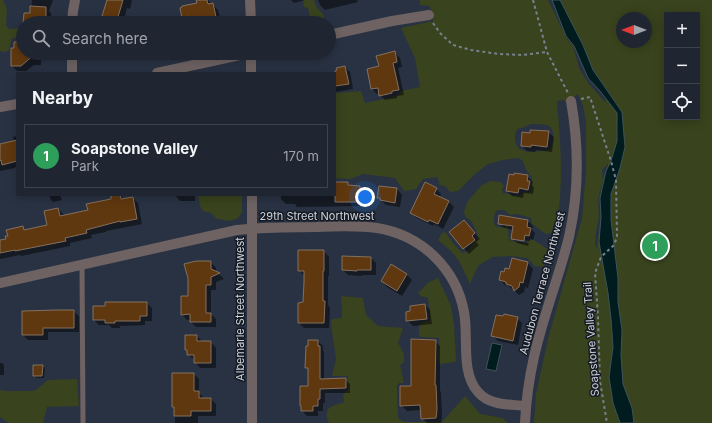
<!DOCTYPE html>
<meta charset="utf-8">
<style>
body{margin:0;font-family:Inter,sans-serif;background:#2c323e;color:#f1f3f6}
.controls{position:absolute;right:12px;top:12px;display:grid;overflow:hidden;border-radius:0px;box-shadow:0 2px 10px #0003}
.controls button{width:36px;height:36px;display:grid;place-items:center;padding:0;border:0;border-bottom:1px solid #3c434d;background:#1f2632;color:#f1f3f6;font:20px sans-serif}
.compass{position:absolute;left:616px;top:12px;width:36px;height:36px;border-radius:50%;background:#1f2632;box-shadow:0 2px 10px #0003;rotate:270deg}
.you{position:absolute;left:365px;top:197px;width:14px;height:14px;margin:-10px;border:3px solid #fff;border-radius:50%;background:#1a73e8;box-shadow:0 0 0 6px #1a73e833}
.badge{display:grid;place-items:center;width:26px;height:26px;border-radius:50%;background:#ea580c;color:#fff;font-size:13px;font-weight:700}
.pin{position:absolute;translate:-50% -50%;border:2px solid #fff;box-shadow:0 1px 4px #0006}
.list{margin:0;padding:0;list-style:none}
h2{display:flex;justify-content:space-between;align-items:center;height:52px;margin:0;padding:0 16px;font-size:17px}
h2 small{font-size:13px;font-weight:400;color:#a1a5ac}
.list li{display:grid;grid-template-columns:26px 1fr auto;gap:12px;align-items:center;box-sizing:border-box;height:64px;margin:0 8px 8px;padding:0 8px;border:1px solid #3c434d;border-radius:0px}
.list b{display:block;font-size:15px;white-space:nowrap}
.list p{margin:0;font-size:13px;white-space:nowrap;color:#a1a5ac}
.list em{font-size:13px;font-style:normal;color:#a1a5ac}
.icon{flex:none;width:22px;height:22px;fill:none;stroke:currentColor;stroke-width:2;stroke-linecap:round;stroke-linejoin:round}
.map{position:relative;flex:none;width:712px;height:423px;overflow:hidden}
.search{position:absolute;background:#1f2632;box-shadow:0 2px 10px #0003;left:16px;top:16px;width:320px;height:44px;display:flex;align-items:center;gap:10px;box-sizing:border-box;padding:0 14px;border-radius:22px;color:#a1a5ac;font-size:15px}
.panel{position:absolute;background:#1f2632;box-shadow:0 2px 10px #0003;left:16px;top:72px;width:320px;height:124px;border-radius:0px}
.map>svg:first-child{display:block}
</style>
<div class="map">
<svg width="712" height="423" viewBox="0 0 712 423">
<rect width="100%" height="100%" fill="#293243"/>
<!-- green -->
<g fill="#39431d" fill-rule="evenodd">
<path d="M0 0H3L7 9 6 25 8 28 10 29 20 28 19 38H12L9 50 5 52 0 51Z"/>
<path d="M303 0H314L317 8 323 14 325 23H307L310 18 308 8 304 7Z"/>
<path d="M420 0H548L567 39 573 46 579 68 589 84 606 103 604 85 593 70 583 45 560 0H712V423H534L536 394 548 339 582 218 586 172V122L583 106 578 94 566 103 564 100 557 101C560 136 563 172 559 207 558 215 555 224 552 232L551 233 546 234 532 224 531 218 517 214 510 215 504 210H497C493 216 493 220 495 226L502 228 507 226 508 227 509 240 523 244 532 239 549 250 543 267 535 266 527 258 510 256 492 257 478 266 470 284 459 261 451 251 438 240 442 233 444 232 446 233 453 243 462 253 467 252 477 239V233L472 222 465 216 464 211 468 201 482 185 491 181 500 182 504 186 502 190 503 193 512 195 520 196 523 192H529L531 190 532 178 527 171 522 160 518 158 503 160 488 164 475 174 458 191 450 192 445 186 440 185 437 177 423 179 416 189 404 191 395 178 363 174 351 179 335 178V93L361 91 365 103 397 96 401 91 420 87 415 58 401 28 433 21 430 6 420 5ZM667 15H697V117H667ZM622 18H646V42H622ZM531 124C542 125 554 122 553 137 553 141 552 146 550 150 538 151 516 157 515 139 515 137 515 131 517 130 518 128 520 128 522 128 526 127 528 125 531 124ZM608 164 607 173 597 248 595 244 596 232 599 218 598 199 603 181 602 170Z"/>
<path d="M198 195H242V212L238 218 230 221 217 219 211 213 203 211 200 206Z"/>
<path d="M438 278 451 306 454 325 456 361 455 362 440 364 438 360 439 338 420 337 419 335V325L423 322 429 321 430 315 428 298 421 296 418 293 429 282Z"/>
<path d="M341 296 363 298 366 315 378 326 403 328 398 343 404 354V362L400 365 404 383H399L397 386 398 417 399 419 404 422H442L465 396 480 414 503 418 507 423H329C323 408 330 406 343 403L344 401 343 395 348 389V376H332L336 359 331 324V321L333 319 342 318Z"/>
<path d="M77 379 79 406 47 407 43 423H9L0 417V390L5 391H32L36 390 48 380Z"/>
</g>
<!-- water -->
<g fill="#001c1e" stroke="#3e5358">
<path d="M552 0H560L583 45 593 70 622 112 625 147 620 168 611 194V220L618 278V302L622 330 621 355 623 384 632 408 634 423H620L613 403 609 377 613 347 611 319 608 293 599 242 601 217 600 198 606 171 611 161 617 141V113L600 91 588 78 574 46 566 36Z"/>
<path d="M492 343 502 345 496 371 486 369Z"/>
</g>
<!-- shadow -->
<g fill="#0007" fill-rule="evenodd">
<path d="M32 0H53L49 11 51 13V23H24L31 14Z"/>
<path d="M108 0H132L130 9 127 8 123 23H101Z"/>
<path d="M202 0H208L218 10 221 22 216 23H191L190 22 188 23 183 17Z"/>
<path d="M291 0H305L294 3Z"/>
<path d="M318 0H357L358 2 325 10 320 5Z"/>
<path d="M18 41 23 42V53H37L41 56V65H34L26 71H17L12 66 15 49Z"/>
<path d="M103 53H119L120 57 108 59Z"/>
<path d="M395 53 400 58 402 67 398 68 404 95 397 96V98L385 100 380 95V93L377 94 372 89 380 67Z"/>
<path d="M345 67 350 72 353 89 335 92V73H329L338 71Z"/>
<path d="M548 132 554 137 552 152 536 150 535 152 527 151 522 146 531 134Z"/>
<path d="M17 136V167H15V168L0 171V145L14 142 13 137Z"/>
<path d="M527 176 533 182 532 185 534 188 533 194 524 193 523 198 512 196 507 191Z"/>
<path d="M335 182 348 183 351 186 359 187 364 192V206L297 207 295 204H286L281 199V195H335Z"/>
<path d="M380 187 397 189 402 195 400 207 386 205 378 197Z"/>
<path d="M436 189 441 194 440 197 449 202 454 207 443 229 434 224 433 226 417 218 411 212Z"/>
<path d="M49 195H60L62 200 53 202 51 200Z"/>
<path d="M120 195 124 199 132 198 138 203 142 224 106 231V232L91 235 92 238 70 243V246L21 256 20 255 0 259V242L48 226 58 209 63 214 64 216 89 211 113 200Z"/>
<path d="M175 195H195V201H180Z"/>
<path d="M528 221 533 226 532 230 535 233 533 240 530 239 528 246 517 243 512 238 514 230 504 228 499 224ZM516 239 529 241V243L516 241Z"/>
<path d="M469 226 480 239 476 242 479 245 469 254 450 232Z"/>
<path d="M324 251 329 257V276H328V305L330 308 329 328H304L299 323 304 302V276L299 270Z"/>
<path d="M371 258 376 263V275H362V276L348 275 343 270Z"/>
<path d="M513 260 528 263 533 269 528 288 525 287 524 292 519 295 514 290 512 289 509 286 505 285 500 280 505 274 510 271Z"/>
<path d="M211 262 216 268V273L219 274 224 279 216 282V290H211V314L216 319V327H196L191 322V320H187L182 314 189 297Z"/>
<path d="M392 266 407 275 412 280 402 296 387 287 382 281Z"/>
<path d="M147 303 152 308V321H145V325L120 326V328H112L109 325H99L94 320Z"/>
<path d="M425 305 430 310 432 324 413 326 407 320Z"/>
<path d="M73 311 79 316V332H48V340H28L23 335Z"/>
<path d="M517 318 522 323 518 345 498 341 492 335Z"/>
<path d="M186 336H197L202 341 211 342 216 348V368H200L195 362V360L188 355V352L186 350Z"/>
<path d="M318 341 323 346V350L324 352V380H345L350 384V393H325V403H323V411H318V416H307L302 411V406L309 387V370L306 367 309 347Z"/>
<path d="M435 341 440 346V391L441 392 442 415 441 423H427L422 418 421 410 407 411 401 405Z"/>
<path d="M0 363H2L4 365V375H0Z"/>
<path d="M42 366 45 368 44 378H36L34 375Z"/>
<path d="M194 374 199 379V393L203 397V399H211L216 404V416H198V423H175V409L173 407Z"/>
</g>
<!-- building -->
<g fill="#60380f" stroke="#837060">
<path d="M107 0H123L117 20 102 16Z"/>
<path d="M196 0H207L208 4 213 3 216 17 209 18 210 23H190L188 16 182 18 180 8 182 7V6L197 3Z"/>
<path d="M30 6 46 7V23H23L24 13H30Z"/>
<path d="M14 42H23V53H36L21 66H11V48H14Z"/>
<path d="M395 51 397 62 393 63 399 90 392 91V93L379 96 378 88 371 89 367 69 379 66 376 56Z"/>
<path d="M345 66 349 84 335 86V71L337 70 336 68Z"/>
<path d="M530 130 549 131 547 147 531 145V147L521 146 522 132 530 133Z"/>
<path d="M17 140V161L2 165 1 160 0 161V144Z"/>
<path d="M514 173 528 175 527 181H530L528 190 519 188 518 193 506 191 509 174 514 175Z"/>
<path d="M335 182H348V185L360 186 359 202H335Z"/>
<path d="M425 182 437 188 434 194 449 201 438 224 429 220 428 222 410 213Z"/>
<path d="M379 186 397 188 395 203 380 200V198H377Z"/>
<path d="M115 195H120L121 199 133 197 137 219 120 222V221L86 230 87 233 65 238 66 241 15 251V250L0 253V240L6 239 5 236H8L6 230 23 226 24 230 47 225 44 211 58 208 60 216 88 210 86 204 111 199V196Z"/>
<path d="M499 215 528 220 527 227 531 228 529 236 525 235 524 241 511 239 513 226 498 224Z"/>
<path d="M464 220 475 233 472 236 475 240 463 249 449 232Z"/>
<path d="M298 250H324V271H323V301H325L324 323H298V303L303 302 304 282V271H298Z"/>
<path d="M342 256 371 257V270H357V271L342 270Z"/>
<path d="M512 258 528 262 523 283 520 282 519 287 514 291 512 286 506 284V282L499 280 501 271 504 272 505 268 509 269Z"/>
<path d="M196 261H211V269L220 273 211 277V285H206V313H211V322H190V314L181 315V296H188V278L184 264Z"/>
<path d="M391 264 407 274 397 291 381 281Z"/>
<path d="M105 302H147V316H140V321H115V323H105V320H93V306H105Z"/>
<path d="M425 304 427 319 406 321V312L410 311V306Z"/>
<path d="M57 310H74V328H43V335H22V311Z"/>
<path d="M504 314 518 317 513 341 491 336 496 315 503 316Z"/>
<path d="M185 335H197V341H211V363H194V355H187V350H185Z"/>
<path d="M411 339 436 340 435 385H436L437 409 436 418 421 419 420 405 400 406V386H411Z"/>
<path d="M308 340H318V346H320V379L346 378V388L320 389V399H318V406H313V411H301V406H300V386H308V368H305L306 346H308Z"/>
<path d="M33 365H43L42 376H33Z"/>
<path d="M172 373H194V391H199V398H211V411H191V416H174V407H172Z"/>
</g>
<g fill="none" stroke-linecap="round" stroke-linejoin="round">
<!-- path -->
<g stroke="#79818f" stroke-width="2" stroke-dasharray="3 3" stroke-linecap="butt">
<path d="M533 0 547 52 568 93"/>
<path d="M433 23 440 33 453 45 471 50 499 54 522 55 547 52"/>
<path d="M581 99 590 97 611 161 616 180 617 237 614 245 601 257 595 273 598 317 600 381 607 423"/>
</g>
<!-- service -->
<path stroke="#6e6362" stroke-width="5" d="M82 265 83 423"/>
<!-- minor -->
<g stroke="#6e6362" stroke-width="10">
<path d="M250 0 251 23"/>
<path d="M72 23 73 11 75 0"/>
<path d="M329 35 392 21 429 15"/>
<path d="M251 53V73"/>
<path d="M72 73V53"/>
<path d="M157 73 249 53"/>
<path d="M0 107 17 104"/>
<path d="M252 195V423"/>
<path d="M0 283 237 230C264 227 290 227 316 227 336 226 357 225 377 228 421 235 456 268 464 312 469 337 460 372 478 392 490 406 509 404 526 406"/>
<path d="M525 423C526 401 529 379 534 357 543 316 559 277 569 237 579 192 579 146 571 101"/>
</g>
</g>
<g text-anchor="middle" stroke-width="3" stroke-linejoin="round" paint-order="stroke">
<!-- street labels -->
<g font-size="11" fill="#ced4df" stroke="#161a22">
<text x="317" y="220">29th Street Northwest</text>
<text transform="translate(542 283) rotate(-75)" y="4">Audubon Terrace Northwest</text>
<text transform="translate(240 309) rotate(-90)" y="4">Albemarle Street Northwest</text>
<text transform="translate(591 339) rotate(-94)" y="4">Soapstone Valley Trail</text>
</g>
</g>
</svg>
<div class="controls">
<button>+</button>
<button>−</button>
<button><svg class="icon" aria-label="locate" viewBox="0 0 24 24"><circle cx="12" cy="12" r="6"/><path d="M12 2v4M12 18v4M2 12h4M18 12h4"/></svg></button>
</div>
<svg class="compass" viewBox="-18 -18 36 36"><path d="M0-13l5 13h-10z" fill="#e53935"/><path d="M0 13l5-13h-10z" fill="#a1a5ac"/></svg>
<div class="you"></div>
<div class="pin badge" style="left:655px;top:246px;background:#2e9e5b">1</div>
<div class="search"><svg class="icon" aria-label="search" viewBox="0 0 24 24"><circle cx="10" cy="10" r="6"/><path d="M15 15l6 6"/></svg>Search here</div>
<section class="panel">
<h2>Nearby<small></small></h2>
<ul class="list">
<li><span class="badge" style="background:#2e9e5b">1</span><div><b>Soapstone Valley</b><p>Park</p></div><em>170 m</em></li>
</ul>
</section>
</div>
